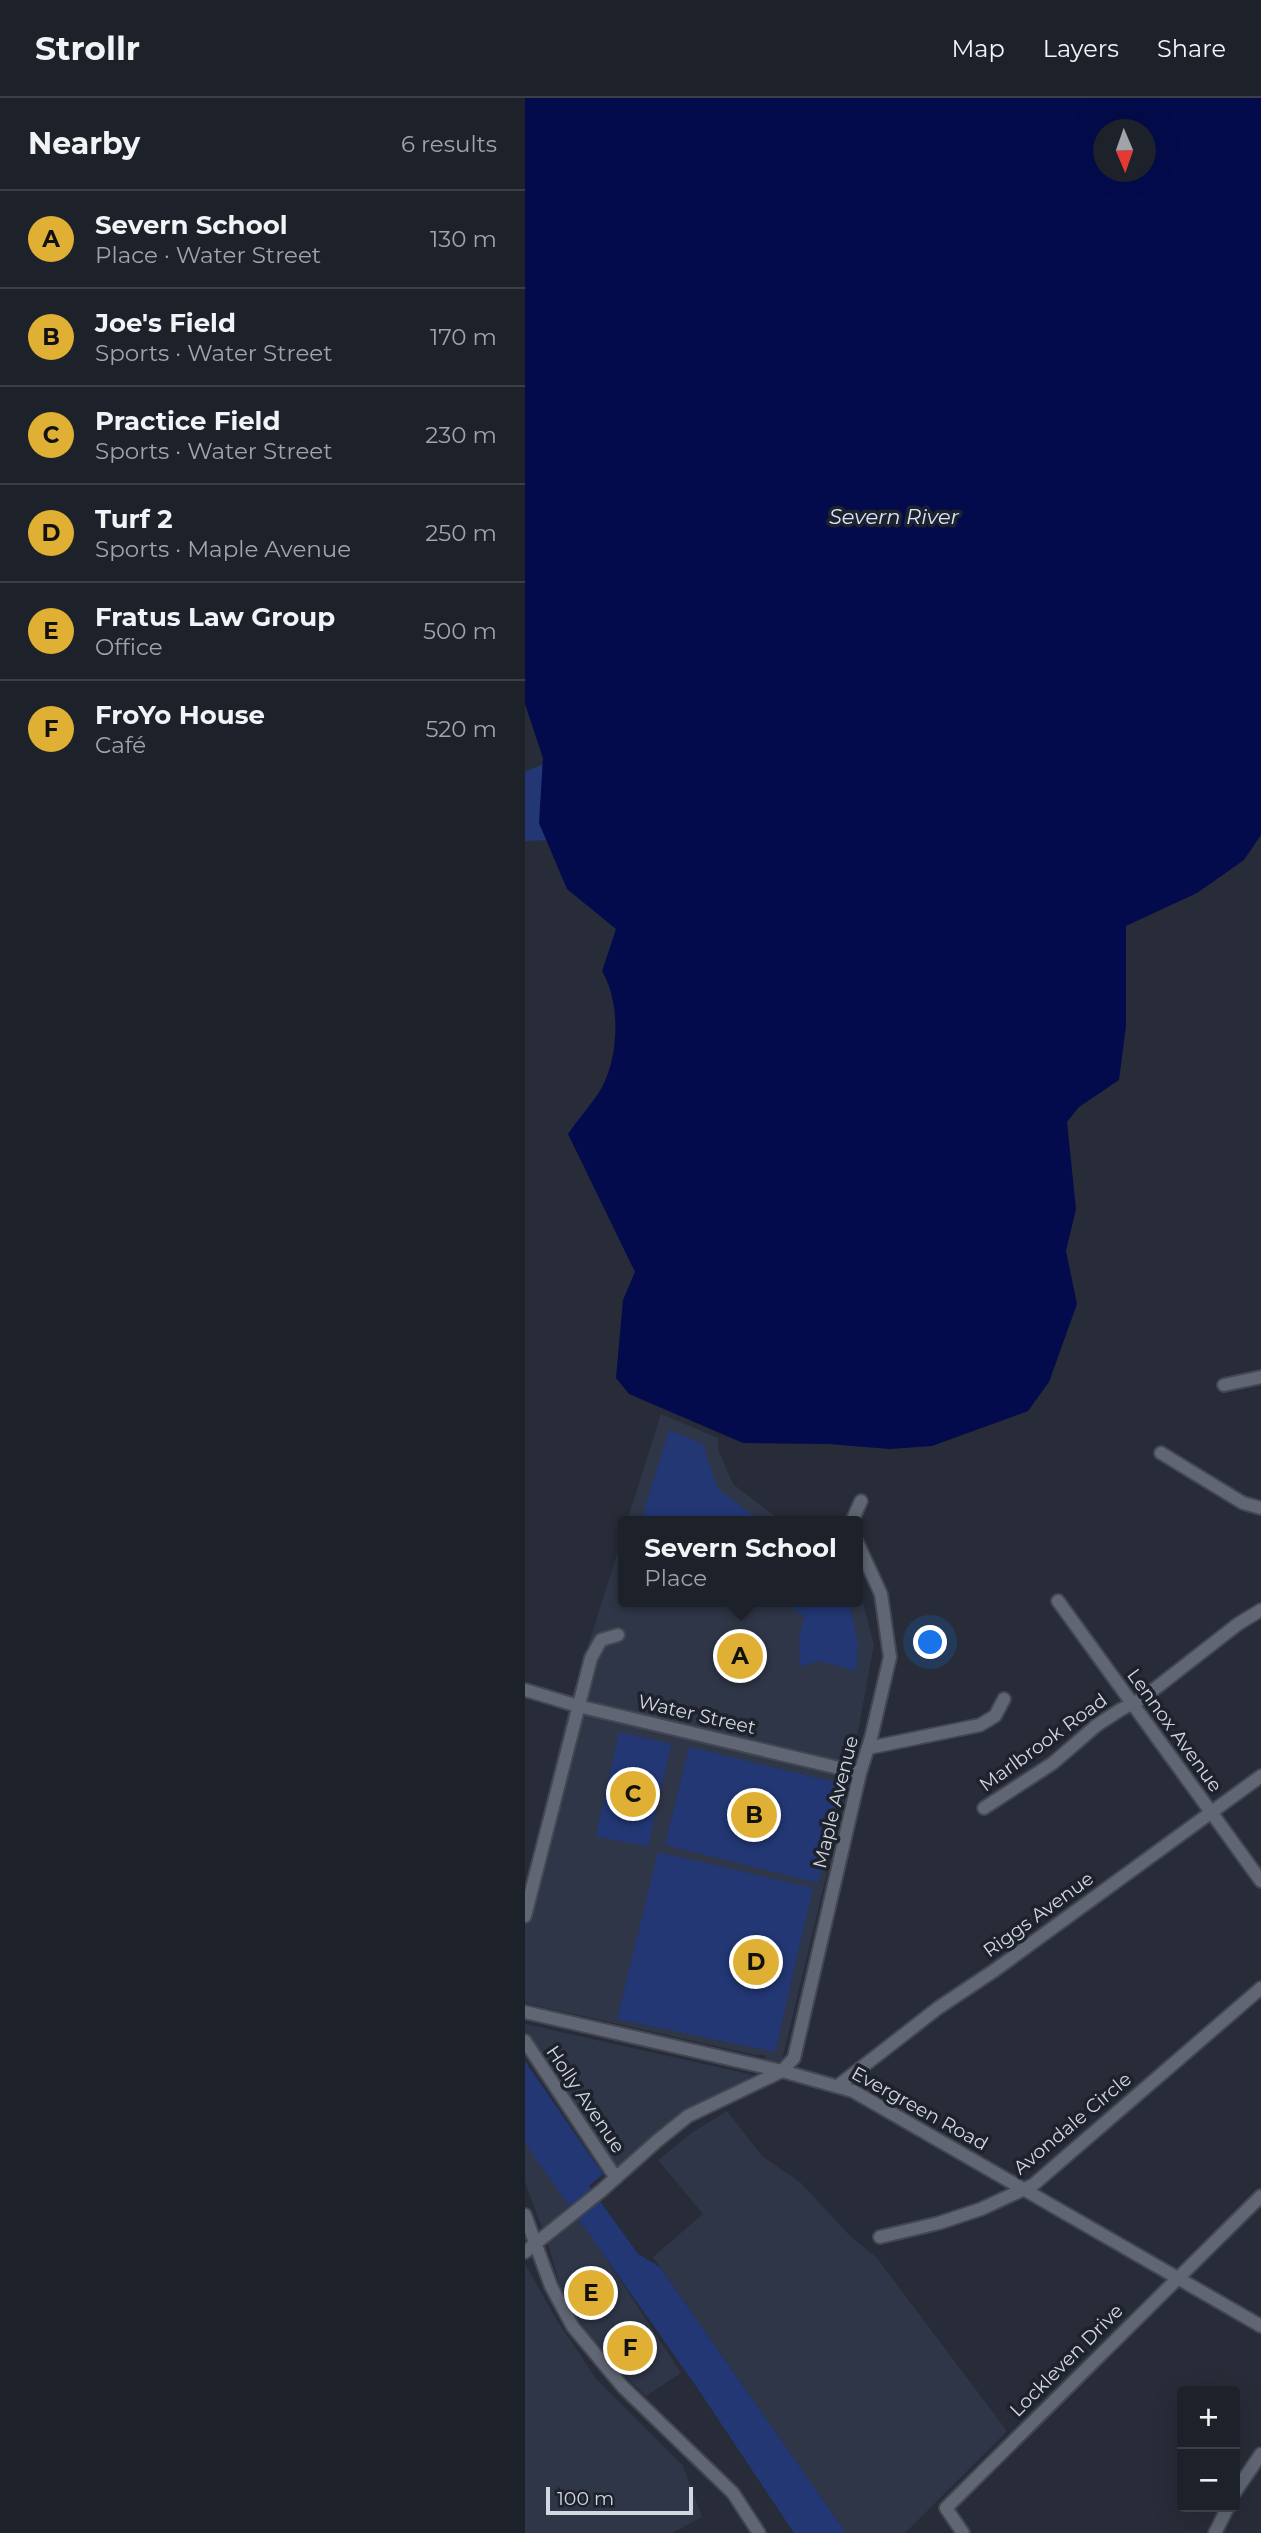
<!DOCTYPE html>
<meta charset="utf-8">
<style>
body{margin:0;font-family:Montserrat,sans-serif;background:#252932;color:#f1f3f6}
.controls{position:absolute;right:21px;bottom:21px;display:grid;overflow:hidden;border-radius:7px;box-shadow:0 7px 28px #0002}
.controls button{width:63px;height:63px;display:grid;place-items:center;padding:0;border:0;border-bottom:2px solid #3b3e47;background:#1d212a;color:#f1f3f6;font:35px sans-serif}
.compass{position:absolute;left:568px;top:21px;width:63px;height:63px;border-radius:50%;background:#1d212a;box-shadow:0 7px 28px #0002;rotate:178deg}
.scale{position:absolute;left:21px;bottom:18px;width:147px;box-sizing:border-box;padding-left:7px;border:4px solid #d3d7df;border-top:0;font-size:19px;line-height:24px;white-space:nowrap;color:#d3d7df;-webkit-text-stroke:5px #1d222d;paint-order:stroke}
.you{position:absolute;left:406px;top:1545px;width:24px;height:24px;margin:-18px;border:5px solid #fff;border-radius:50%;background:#1a73e8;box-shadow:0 0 0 10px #1a73e833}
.badge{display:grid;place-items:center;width:46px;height:46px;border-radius:50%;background:#e0b034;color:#111;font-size:23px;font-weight:700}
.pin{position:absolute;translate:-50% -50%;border:4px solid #fff;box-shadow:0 2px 7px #0006}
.popup{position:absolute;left:93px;top:1418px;width:245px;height:91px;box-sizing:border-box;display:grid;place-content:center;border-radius:7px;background:#1d212a;filter:drop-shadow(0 2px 5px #0005);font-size:23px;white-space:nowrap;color:#a0a3a8}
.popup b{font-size:26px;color:#f1f3f6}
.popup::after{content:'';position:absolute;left:50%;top:100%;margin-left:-14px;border:14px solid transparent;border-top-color:#1d212a}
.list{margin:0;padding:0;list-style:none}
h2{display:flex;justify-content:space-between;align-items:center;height:91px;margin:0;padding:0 28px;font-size:30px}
h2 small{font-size:23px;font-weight:400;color:#a0a3a8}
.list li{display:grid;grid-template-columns:46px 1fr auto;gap:21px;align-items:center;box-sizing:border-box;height:98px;padding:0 28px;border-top:2px solid #3b3e47}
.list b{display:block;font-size:26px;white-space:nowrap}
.list p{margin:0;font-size:23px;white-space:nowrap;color:#a0a3a8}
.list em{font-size:23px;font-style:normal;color:#a0a3a8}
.map{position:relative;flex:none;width:736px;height:2435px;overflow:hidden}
header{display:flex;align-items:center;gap:42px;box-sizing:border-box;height:98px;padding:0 35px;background:#1d212a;border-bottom:2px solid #3b3e47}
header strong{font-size:33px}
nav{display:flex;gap:38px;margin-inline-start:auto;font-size:24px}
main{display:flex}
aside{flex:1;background:#1d212a}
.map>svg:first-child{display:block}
</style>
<header>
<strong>Strollr</strong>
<nav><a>Map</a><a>Layers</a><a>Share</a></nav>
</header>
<main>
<aside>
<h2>Nearby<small>6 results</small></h2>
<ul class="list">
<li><span class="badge">A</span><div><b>Severn School</b><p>Place · Water Street</p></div><em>130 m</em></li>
<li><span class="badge">B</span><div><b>Joe's Field</b><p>Sports · Water Street</p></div><em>170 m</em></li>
<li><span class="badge">C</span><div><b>Practice Field</b><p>Sports · Water Street</p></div><em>230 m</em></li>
<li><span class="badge">D</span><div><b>Turf 2</b><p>Sports · Maple Avenue</p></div><em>250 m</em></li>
<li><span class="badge">E</span><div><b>Fratus Law Group</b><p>Office</p></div><em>500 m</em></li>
<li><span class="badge">F</span><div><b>FroYo House</b><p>Café</p></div><em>520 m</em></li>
</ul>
</aside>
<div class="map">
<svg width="736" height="2435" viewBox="0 0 736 2435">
<rect width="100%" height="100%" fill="#272c38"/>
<!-- built -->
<g fill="#2f3647">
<path d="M136 1316 193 1340V1351L208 1386 256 1423H102Z"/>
<path d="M98 1438V1504H332V1484L349 1546 324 1683 257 1962 252 1964 241 1962 240 1957H230L0 1905V1788L46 1601Z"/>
<path d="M0 1926 228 1977 89 2071 0 1935Z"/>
<path d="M202 2013 237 2058 275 2084 326 2139 352 2160 482 2333 380 2435H321L128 2159 178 2116 133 2062 168 2034Z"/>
<path d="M0 2037 156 2275 121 2298 79 2257 39 2202 24 2149 0 2084Z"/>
<path d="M0 2166 31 2221 72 2282 158 2368 177 2419 147 2435H0Z"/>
</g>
<!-- green -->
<g fill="#223774">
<path d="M18 666 26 742 0 743V674Z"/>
<path d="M144 1332 180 1347 181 1358 194 1392 236 1423H116Z"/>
<path d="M258 1504H324L333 1546 331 1573 294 1563 275 1569 274 1542 279 1518Z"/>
<path d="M94 1634 146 1646 123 1749 71 1738Z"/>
<path d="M164 1649 317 1686 293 1785 140 1747Z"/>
<path d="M133 1754 288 1790 250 1954 92 1921Z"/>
<path d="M0 1963 78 2076 64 2088 113 2156 135 2169 321 2435H269L173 2291 0 2045Z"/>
</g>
<!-- water -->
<path fill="#030b4c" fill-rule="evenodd" d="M0 0H736V737L719 762 672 795 601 828V928L594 982 554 1009 542 1024 551 1111 541 1153 552 1206 524 1284 503 1313 407 1348 365 1351 303 1346 218 1345 104 1296 91 1280 98 1202 110 1174 43 1036C53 1021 67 1006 76 991 94 959 96 905 77 873L91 831 42 791 14 725 18 660 0 606ZM578 32H620V74H578Z"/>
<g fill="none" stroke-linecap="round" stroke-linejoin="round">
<!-- minor casing -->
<g stroke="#434751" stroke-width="16">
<g id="minor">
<path d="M699 1287 736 1279"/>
<path d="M636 1355 718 1405 736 1410"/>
<path d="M327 1423 336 1403"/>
<path d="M533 1503 736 1783"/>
<path d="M0 1592 53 1608 335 1675"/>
<path d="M343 1650 455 1627 470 1618 479 1601"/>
<path d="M459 1710 528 1665 572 1627 595 1612 618 1600 713 1526 736 1512"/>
<path d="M0 1818 66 1560 76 1542 93 1537"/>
<path d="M0 1914 257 1973 328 1993 736 2228"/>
<path d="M0 1943 91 2080"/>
<path d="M314 1987 413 1910 470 1872 736 1678"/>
<path d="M0 2117 26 2188 48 2229 98 2289 208 2395 234 2435"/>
<path d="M355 2139 414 2125 456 2111 508 2087 736 1890"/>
<path d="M0 2154 76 2093 132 2043 163 2018 257 1973 269 1960 335 1675 346 1640 365 1559 356 1496 332 1444"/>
<path d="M710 2394 736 2356"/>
<path d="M438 2435 421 2410 736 2098"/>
<path d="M690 2435 703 2409"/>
</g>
</g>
<!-- minor -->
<use href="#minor" stroke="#606673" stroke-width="12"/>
</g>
<g text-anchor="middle" stroke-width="7" stroke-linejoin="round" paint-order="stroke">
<!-- street labels -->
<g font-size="19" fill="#d3d7df" stroke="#1d222d">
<text transform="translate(172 1616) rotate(13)" y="7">Water Street</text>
<text transform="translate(650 1632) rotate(54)" y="7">Lennox Avenue</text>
<text transform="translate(518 1644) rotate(-36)" y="7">Marlbrook Road</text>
<text transform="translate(310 1704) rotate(-76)" y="7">Maple Avenue</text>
<text transform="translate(513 1816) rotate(-36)" y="7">Riggs Avenue</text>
<text transform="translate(61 2001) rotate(56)" y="7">Holly Avenue</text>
<text transform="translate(395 2010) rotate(29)" y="7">Evergreen Road</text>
<text transform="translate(547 2025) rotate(-40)" y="7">Avondale Circle</text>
<text transform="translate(541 2262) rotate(-45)" y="7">Lockleven Drive</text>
</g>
<!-- water labels -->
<g font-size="21" font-style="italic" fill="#dbe4f8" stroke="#1d222d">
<text x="369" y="426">Severn River</text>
</g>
</g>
</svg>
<div class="controls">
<button>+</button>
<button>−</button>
</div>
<svg class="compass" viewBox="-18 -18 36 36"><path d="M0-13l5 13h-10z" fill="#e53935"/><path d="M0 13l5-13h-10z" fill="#a0a3a8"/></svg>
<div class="scale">100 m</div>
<div class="you"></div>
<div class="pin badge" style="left:215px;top:1558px">A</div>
<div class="popup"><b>Severn School</b>Place</div>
<div class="pin badge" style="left:229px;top:1717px">B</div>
<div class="pin badge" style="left:108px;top:1696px">C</div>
<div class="pin badge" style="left:231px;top:1864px">D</div>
<div class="pin badge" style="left:66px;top:2195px">E</div>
<div class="pin badge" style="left:105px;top:2250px">F</div>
</div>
</main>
